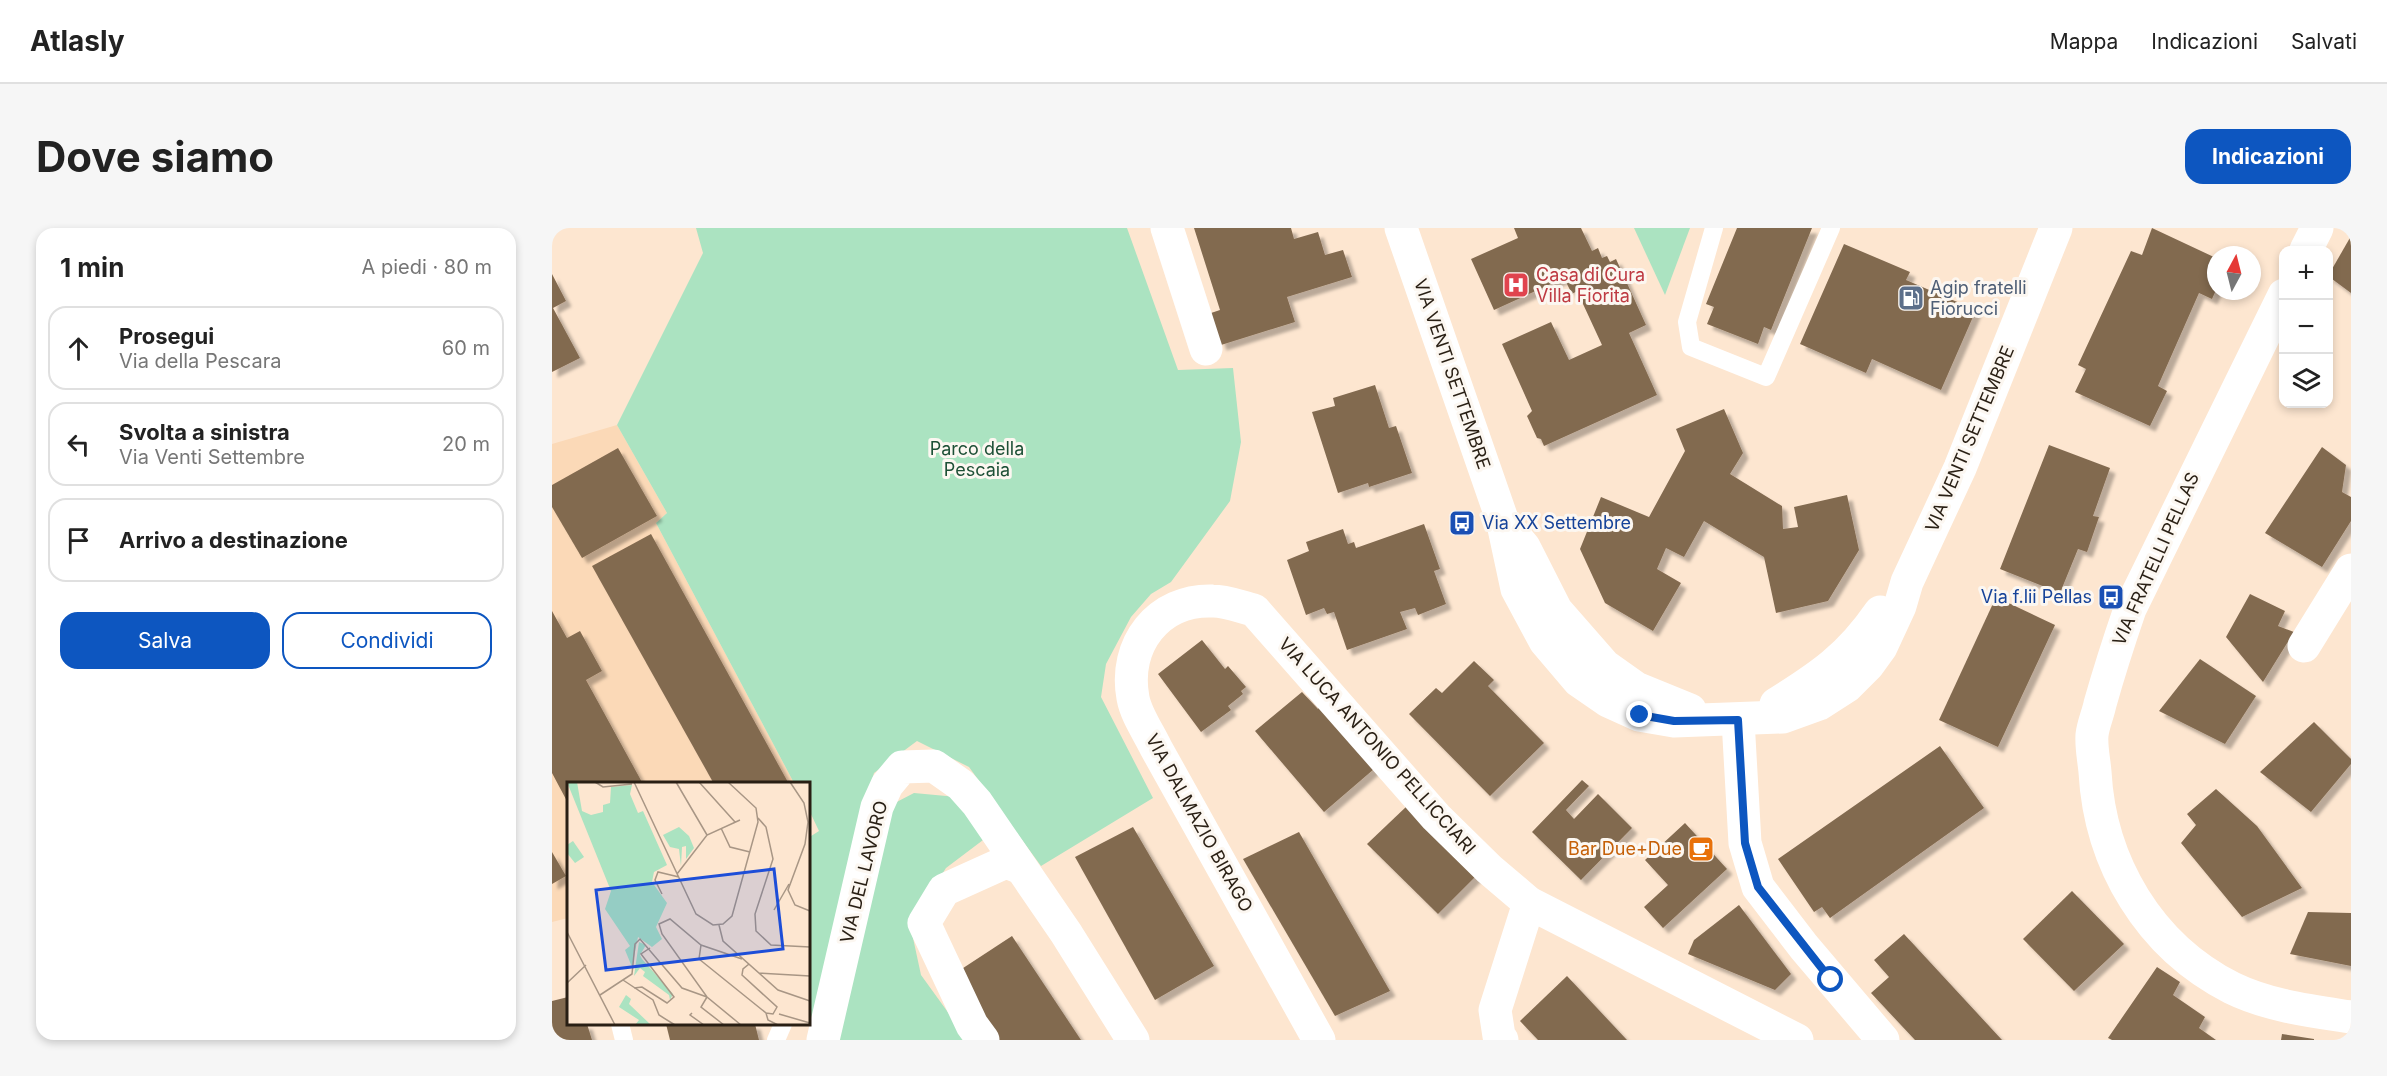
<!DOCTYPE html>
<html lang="it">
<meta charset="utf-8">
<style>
body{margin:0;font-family:Inter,sans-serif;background:#f6f6f6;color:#222}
.controls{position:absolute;right:18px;top:18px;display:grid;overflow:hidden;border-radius:12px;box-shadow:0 3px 9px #0003}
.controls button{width:54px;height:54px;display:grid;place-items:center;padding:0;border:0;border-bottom:2px solid #e0e0e0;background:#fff;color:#222;font:30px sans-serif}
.compass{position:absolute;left:1655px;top:18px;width:54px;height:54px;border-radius:50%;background:#fff;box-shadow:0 3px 9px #0003;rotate:7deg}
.stop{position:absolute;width:18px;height:18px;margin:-14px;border:4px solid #0d56c0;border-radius:50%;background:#fff}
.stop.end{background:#0d56c0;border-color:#fff;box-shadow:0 2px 6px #0008}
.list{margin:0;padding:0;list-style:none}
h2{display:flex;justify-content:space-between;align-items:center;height:78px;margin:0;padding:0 24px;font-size:26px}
h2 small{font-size:20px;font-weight:400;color:#767676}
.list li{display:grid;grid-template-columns:39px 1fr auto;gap:18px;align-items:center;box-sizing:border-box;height:84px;margin:0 12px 12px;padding:0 12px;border:2px solid #e0e0e0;border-radius:18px}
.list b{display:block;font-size:22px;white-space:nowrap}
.list p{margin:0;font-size:20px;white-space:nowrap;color:#767676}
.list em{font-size:20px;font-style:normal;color:#767676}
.actions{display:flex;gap:12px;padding:18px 24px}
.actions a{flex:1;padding:14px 0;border:2px solid #0d56c0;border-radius:18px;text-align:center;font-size:21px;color:#0d56c0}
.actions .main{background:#0d56c0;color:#fff}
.icon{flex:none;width:33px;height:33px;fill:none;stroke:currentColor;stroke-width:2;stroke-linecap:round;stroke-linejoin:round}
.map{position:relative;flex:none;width:1799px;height:812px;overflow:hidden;border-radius:18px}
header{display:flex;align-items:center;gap:36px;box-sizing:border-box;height:84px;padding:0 30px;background:#fff;border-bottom:2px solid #e0e0e0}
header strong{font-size:28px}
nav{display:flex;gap:33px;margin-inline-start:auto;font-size:21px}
.intro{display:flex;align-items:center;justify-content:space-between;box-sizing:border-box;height:144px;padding:0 36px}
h1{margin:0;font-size:42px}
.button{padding:15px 27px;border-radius:18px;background:#0d56c0;color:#fff;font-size:21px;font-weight:700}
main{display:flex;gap:36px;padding:0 36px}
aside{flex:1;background:#fff;border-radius:18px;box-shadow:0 3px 9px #0003}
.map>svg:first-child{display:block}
</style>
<header>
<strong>Atlasly</strong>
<nav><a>Mappa</a><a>Indicazioni</a><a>Salvati</a></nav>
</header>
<div class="intro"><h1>Dove siamo</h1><a class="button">Indicazioni</a></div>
<main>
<aside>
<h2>1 min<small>A piedi · 80 m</small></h2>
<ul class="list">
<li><svg class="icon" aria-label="ahead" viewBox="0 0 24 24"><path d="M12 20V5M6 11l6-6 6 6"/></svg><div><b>Prosegui</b><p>Via della Pescara</p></div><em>60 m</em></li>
<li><svg class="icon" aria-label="left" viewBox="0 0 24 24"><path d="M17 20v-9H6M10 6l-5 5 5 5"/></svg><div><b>Svolta a sinistra</b><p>Via Venti Settembre</p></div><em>20 m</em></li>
<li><svg class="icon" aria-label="arrive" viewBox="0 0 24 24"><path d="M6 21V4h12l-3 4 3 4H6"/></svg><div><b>Arrivo a destinazione</b></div></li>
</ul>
<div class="actions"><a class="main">Salva</a><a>Condividi</a></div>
</aside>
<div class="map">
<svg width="1799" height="812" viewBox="0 0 1799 812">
<defs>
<filter id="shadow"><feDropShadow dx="5.5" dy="5.5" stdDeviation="1.5" flood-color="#0004"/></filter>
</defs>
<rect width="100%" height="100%" fill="#fde6d0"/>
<!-- built -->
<path fill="#fbd9b7" d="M65 197 115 285 104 295 242 555 16 556V690L0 694V216Z"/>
<!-- green -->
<g fill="#abe3c1">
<path d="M144 0H575L626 142 681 140 689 214 678 273 619 354 599 366 579 389 554 436 549 469 601 570 489 638 417 539 365 513 322 545 299 627 265 807 256 777V610L267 603 257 582 256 556 242 555 104 295 115 285 65 197 151 25Z"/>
<path d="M1082 0H1138L1113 67Z"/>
<path d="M362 565 405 569 435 609 394 640 358 696 369 747 416 812H281L335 579Z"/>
</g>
<!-- building -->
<g fill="#826a50" filter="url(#shadow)">
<path d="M642 0H739L742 11 766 4 773 27 791 22 800 49 735 69 743 94 669 117 659 85 668 82Z"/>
<path d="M962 0H1029L1040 23 1046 20 1050 30 1055 28 1058 34 1064 31 1094 97 1077 105 1105 167 992 218 989 211 985 210 975 188 980 183 950 116 999 94 1017 132 1050 117 1025 63 1020 66 1012 50 942 82 919 31 966 10Z"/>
<path d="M1185 0H1260L1219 102 1212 99 1206 116 1155 96 1162 79 1154 76Z"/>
<path d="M1600 0 1664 30V62L1660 71 1647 65 1606 158 1615 163 1598 198 1523 164 1534 141 1526 137 1579 23 1590 27Z"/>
<path d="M1799 8V65L1776 48Z"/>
<path d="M1292 16 1358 44 1354 52 1424 82 1389 162 1320 131 1314 145 1248 116Z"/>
<path d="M0 46 14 73 1 80 28 130 0 144Z"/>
<path d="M823 157 837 200 844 198 860 245 817 259 816 255 786 265 760 184 783 178 781 170Z"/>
<path d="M1172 181 1191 225 1178 246 1230 278 1231 301 1246 299 1242 279 1295 267 1307 322 1276 373 1224 385 1212 329 1152 293 1132 329 1114 320 1105 341 1129 355 1101 403 1053 375 1028 321 1049 269 1097 289 1133 223 1124 201Z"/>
<path d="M1497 217 1558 240 1541 288 1547 289 1535 324 1526 321 1508 365 1448 341Z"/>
<path d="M1770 219 1794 237 1790 264 1799 269V293L1770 339 1713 305Z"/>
<path d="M66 220 105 288 30 330 0 279V257Z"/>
<path d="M872 296 888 341 882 343 894 376 866 387 863 380 848 384 855 401 795 422 782 384 775 386 772 380 754 387 735 332 757 323 754 314 791 301 796 316 802 314 804 320Z"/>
<path d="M99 306 237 556H162L40 338Z"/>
<path d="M1698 366 1733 383 1726 398 1742 404 1711 454 1674 409Z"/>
<path d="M1444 369 1503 397 1446 519 1387 492Z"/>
<path d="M0 383 15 410 28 403 50 443 34 452 91 556H16V575L0 545Z"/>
<path d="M650 412 673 441 676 438 694 459 689 463 691 466 676 478 679 482 649 504 606 446Z"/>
<path d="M1648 431 1704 468 1673 516 1607 483Z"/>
<path d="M922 433 942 452 936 458 992 515 938 568 857 486 884 460 890 465Z"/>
<path d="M750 464 766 481 768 478 822 541 772 584 703 503Z"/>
<path d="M1762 494 1799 531V536L1759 584 1708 544Z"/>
<path d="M1388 518 1432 580 1278 690 1270 679 1262 684 1226 631Z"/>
<path d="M1030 552 1037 558 1014 582 1022 591 1046 566 1080 600 1029 652 980 604Z"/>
<path d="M1664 561 1705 598 1750 660 1690 689 1629 615 1644 597 1635 586Z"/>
<path d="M856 577 926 646 886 686 815 616Z"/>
<path d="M1133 595 1175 641 1111 700 1092 679 1116 657 1093 632Z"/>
<path d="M581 599 662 738 603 772 523 629Z"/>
<path d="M747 604 838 763 783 788 691 631Z"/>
<path d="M0 624 14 648 0 656Z"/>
<path d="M1520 663 1572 716 1522 763 1471 711Z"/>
<path d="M1187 677 1239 746 1223 762 1136 726 1142 712Z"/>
<path d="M1756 684 1799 685V738L1738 726Z"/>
<path d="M1352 706 1450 812H1363L1319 765 1337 749 1322 732Z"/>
<path d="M460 708 529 812H447L402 746Z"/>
<path d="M1605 739 1628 754 1621 767 1653 789 1647 800 1664 812H1560L1556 810Z"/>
<path d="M1015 748 1075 812H986L968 793Z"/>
<path d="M16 769V796H35L40 812H0V773Z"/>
<path d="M114 796H203L207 812H118Z"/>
<path d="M1730 806 1762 811V812H1729Z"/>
</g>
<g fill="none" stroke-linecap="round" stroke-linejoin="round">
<!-- service -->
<g stroke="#fff" stroke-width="18">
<path d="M1162 0 1135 94 1139 119 1214 149 1279 0"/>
<path d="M68 796 72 812"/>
<path d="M224 812 231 796"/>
</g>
<!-- minor -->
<g stroke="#fff" stroke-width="33">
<path d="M615 0 654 121"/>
<path d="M1754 22 1765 0"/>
<path d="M1732 67 1578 381C1567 413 1557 444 1548 476 1546 486 1541 497 1540 507 1539 519 1542 532 1543 544 1548 635 1597 718 1680 760 1717 778 1759 783 1799 789"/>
<path d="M1752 418 1799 342"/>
<path d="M271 812 325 579 335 557 350 539 382 538 409 557 425 575 514 705 581 812"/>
<path d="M431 812 420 797 372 695 392 662 454 634 469 640"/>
<path d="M767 812 604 520C597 505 584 487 581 470 571 417 606 371 661 373 674 373 689 379 702 382L884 589 937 641 977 675 1245 812"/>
<path d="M950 812 947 808 943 782 977 675"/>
</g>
<!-- tertiary -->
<g stroke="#fff" stroke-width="33">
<path d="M849 0 950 291 965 361 993 413 1027 453 1056 473 1087 487 1122 493 1231 489 1267 476 1295 458 1316 437 1329 419 1348 378 1355 354 1408 240 1504 0"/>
<path d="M962 307 972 319 1004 382 1053 438 1084 460 1138 482"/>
<path d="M1224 476C1269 448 1297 429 1328 384"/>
<path d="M1186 492 1193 615 1206 659 1252 719 1331 812"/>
</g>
</g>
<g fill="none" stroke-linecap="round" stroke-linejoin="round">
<!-- route -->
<path stroke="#0d56c0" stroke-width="8" d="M1088 487 1122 493 1186 492 1193 615 1206 659 1279 752"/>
</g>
<!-- icons -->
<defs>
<g id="hospital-square" transform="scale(1.35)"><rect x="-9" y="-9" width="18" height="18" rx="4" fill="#e0444e" stroke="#fcf7f1"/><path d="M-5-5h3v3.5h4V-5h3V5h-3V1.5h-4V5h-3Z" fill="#fff"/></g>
<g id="fuel-square" transform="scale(1.35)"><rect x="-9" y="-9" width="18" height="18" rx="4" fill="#5c6f8a" stroke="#fcf7f1"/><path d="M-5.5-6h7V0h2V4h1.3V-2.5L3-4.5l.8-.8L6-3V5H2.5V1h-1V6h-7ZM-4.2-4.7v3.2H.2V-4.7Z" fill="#fff"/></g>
<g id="bus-square" transform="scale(1.35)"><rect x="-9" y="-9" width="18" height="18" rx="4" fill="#1a4fb4" stroke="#fcf7f1"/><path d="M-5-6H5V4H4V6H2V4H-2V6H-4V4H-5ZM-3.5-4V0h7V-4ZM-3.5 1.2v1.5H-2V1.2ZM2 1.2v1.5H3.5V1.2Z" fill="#fff"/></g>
<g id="cafe-square" transform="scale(1.35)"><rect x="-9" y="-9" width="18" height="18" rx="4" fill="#e8710a" stroke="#fcf7f1"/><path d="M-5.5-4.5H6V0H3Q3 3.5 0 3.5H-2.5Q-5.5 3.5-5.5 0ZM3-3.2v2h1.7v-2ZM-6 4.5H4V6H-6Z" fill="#fff"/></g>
</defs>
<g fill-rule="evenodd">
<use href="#hospital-square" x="964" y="57"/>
<use href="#fuel-square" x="1359" y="70"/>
<use href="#bus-square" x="910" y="295"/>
<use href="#bus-square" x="1559" y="369"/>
<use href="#cafe-square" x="1149" y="621"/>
</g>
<g text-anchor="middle" stroke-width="6" stroke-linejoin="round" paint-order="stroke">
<!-- health labels -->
<g font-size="18" fill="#be3a42" stroke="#fcf7f1" text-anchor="start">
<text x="984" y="53">Casa di Cura<tspan x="984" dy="21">Villa Fiorita</tspan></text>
</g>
<!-- service labels -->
<g font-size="18" fill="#4e5e75" stroke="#fcf7f1" text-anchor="start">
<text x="1378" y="66">Agip fratelli<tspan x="1378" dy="21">Fiorucci</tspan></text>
</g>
<!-- street labels -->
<g font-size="18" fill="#291f14" stroke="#fcf7f1">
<text transform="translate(900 146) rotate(71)" y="6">VIA VENTI SETTEMBRE</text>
<text transform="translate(1418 211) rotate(-67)" y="6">VIA VENTI SETTEMBRE</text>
<text transform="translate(1604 331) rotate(-66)" y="6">VIA FRATELLI PELLAS</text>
<text transform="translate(825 518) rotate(48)" y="6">VIA LUCA ANTONIO PELLICCIARI</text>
<text transform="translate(647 595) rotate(61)" y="6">VIA DALMAZIO BIRAGO</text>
<text transform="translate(312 644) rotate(-76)" y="6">VIA DEL LAVORO</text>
</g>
<!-- park labels -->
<g font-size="18" fill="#1d5036" stroke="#fcf7f1">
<text x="425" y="227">Parco della<tspan x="425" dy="21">Pescaia</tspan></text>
</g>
<!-- transit labels -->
<g font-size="18" fill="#164399" stroke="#fcf7f1" text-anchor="start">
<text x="930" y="301">Via XX Settembre</text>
<text x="1540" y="375" text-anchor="end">Via f.lii Pellas</text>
</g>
<!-- food labels -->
<g font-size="18" fill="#c56008" stroke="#fcf7f1" text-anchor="end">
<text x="1130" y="627">Bar Due+Due</text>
</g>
</g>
<!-- overview -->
<g transform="translate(15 554)">
<rect width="243" height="243" fill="#fde6d0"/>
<path d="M0 0H10L15 29 24 33 36 30V23L43 21 44 5 65 3 63 12 71 31 76 29 100 83 87 90 85 100 100 121 89 145 95 157 85 165 71 155 65 185 58 168 63 164 38 127 44 109ZM112 45 122 54 127 66 119 77V64L115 65 114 84 112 67 103 65 96 53ZM6 59 17 75 8 81 0 71V63ZM72 160 79 163 73 173 75 177 106 212 103 218 102 213 76 194 78 190 73 186 67 194ZM59 213 64 217 62 222 84 243H68L72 238 52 225Z" fill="#abe3c1"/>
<path fill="none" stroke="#a89685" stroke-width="1.5" d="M28 0 36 5 65 2M67 0 129 132 146 143 156 142 165 134 191 40 189 26 161 0M109 0 140 53M132 0 168 40M223 0 237 21 241 40 238 62 221 108 228 123 243 129M191 36 199 45 206 77 188 132 189 149 204 163 243 165M154 46 163 65 183 70M110 92 140 53 173 38M95 112 88 98 91 90 112 95M207 128 222 102M152 143 156 159 211 208 243 219M0 150 48 243M134 163 132 177 199 231 201 238 211 243M182 182 176 187 175 193 210 225 206 232 199 231M192 191 243 194M56 198 86 218 92 233 108 243M0 201 19 183M67 206 75 205 100 221 107 215 74 172 83 166M33 213 65 192 68 162 73 157 115 206 140 215M140 215 134 225 157 243M125 231 123 233 137 243M212 232 243 241M174 243 140 215 95 152 92 142 103 137 134 163 175 177"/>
<path fill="#1d4ed8" fill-opacity="0.15" stroke="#1d4ed8" stroke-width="3" d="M207 87 216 167 39 188 29 108Z"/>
<rect width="243" height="243" fill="none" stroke="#291f14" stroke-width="3"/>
</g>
</svg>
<div class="controls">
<button>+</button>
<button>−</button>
<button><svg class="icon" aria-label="layers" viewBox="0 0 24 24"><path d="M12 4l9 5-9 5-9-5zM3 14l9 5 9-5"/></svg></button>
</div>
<svg class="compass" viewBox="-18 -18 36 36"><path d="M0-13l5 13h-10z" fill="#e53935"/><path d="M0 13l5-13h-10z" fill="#767676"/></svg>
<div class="stop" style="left:1279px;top:752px"></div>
<div class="stop end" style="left:1088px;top:487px"></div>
</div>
</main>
